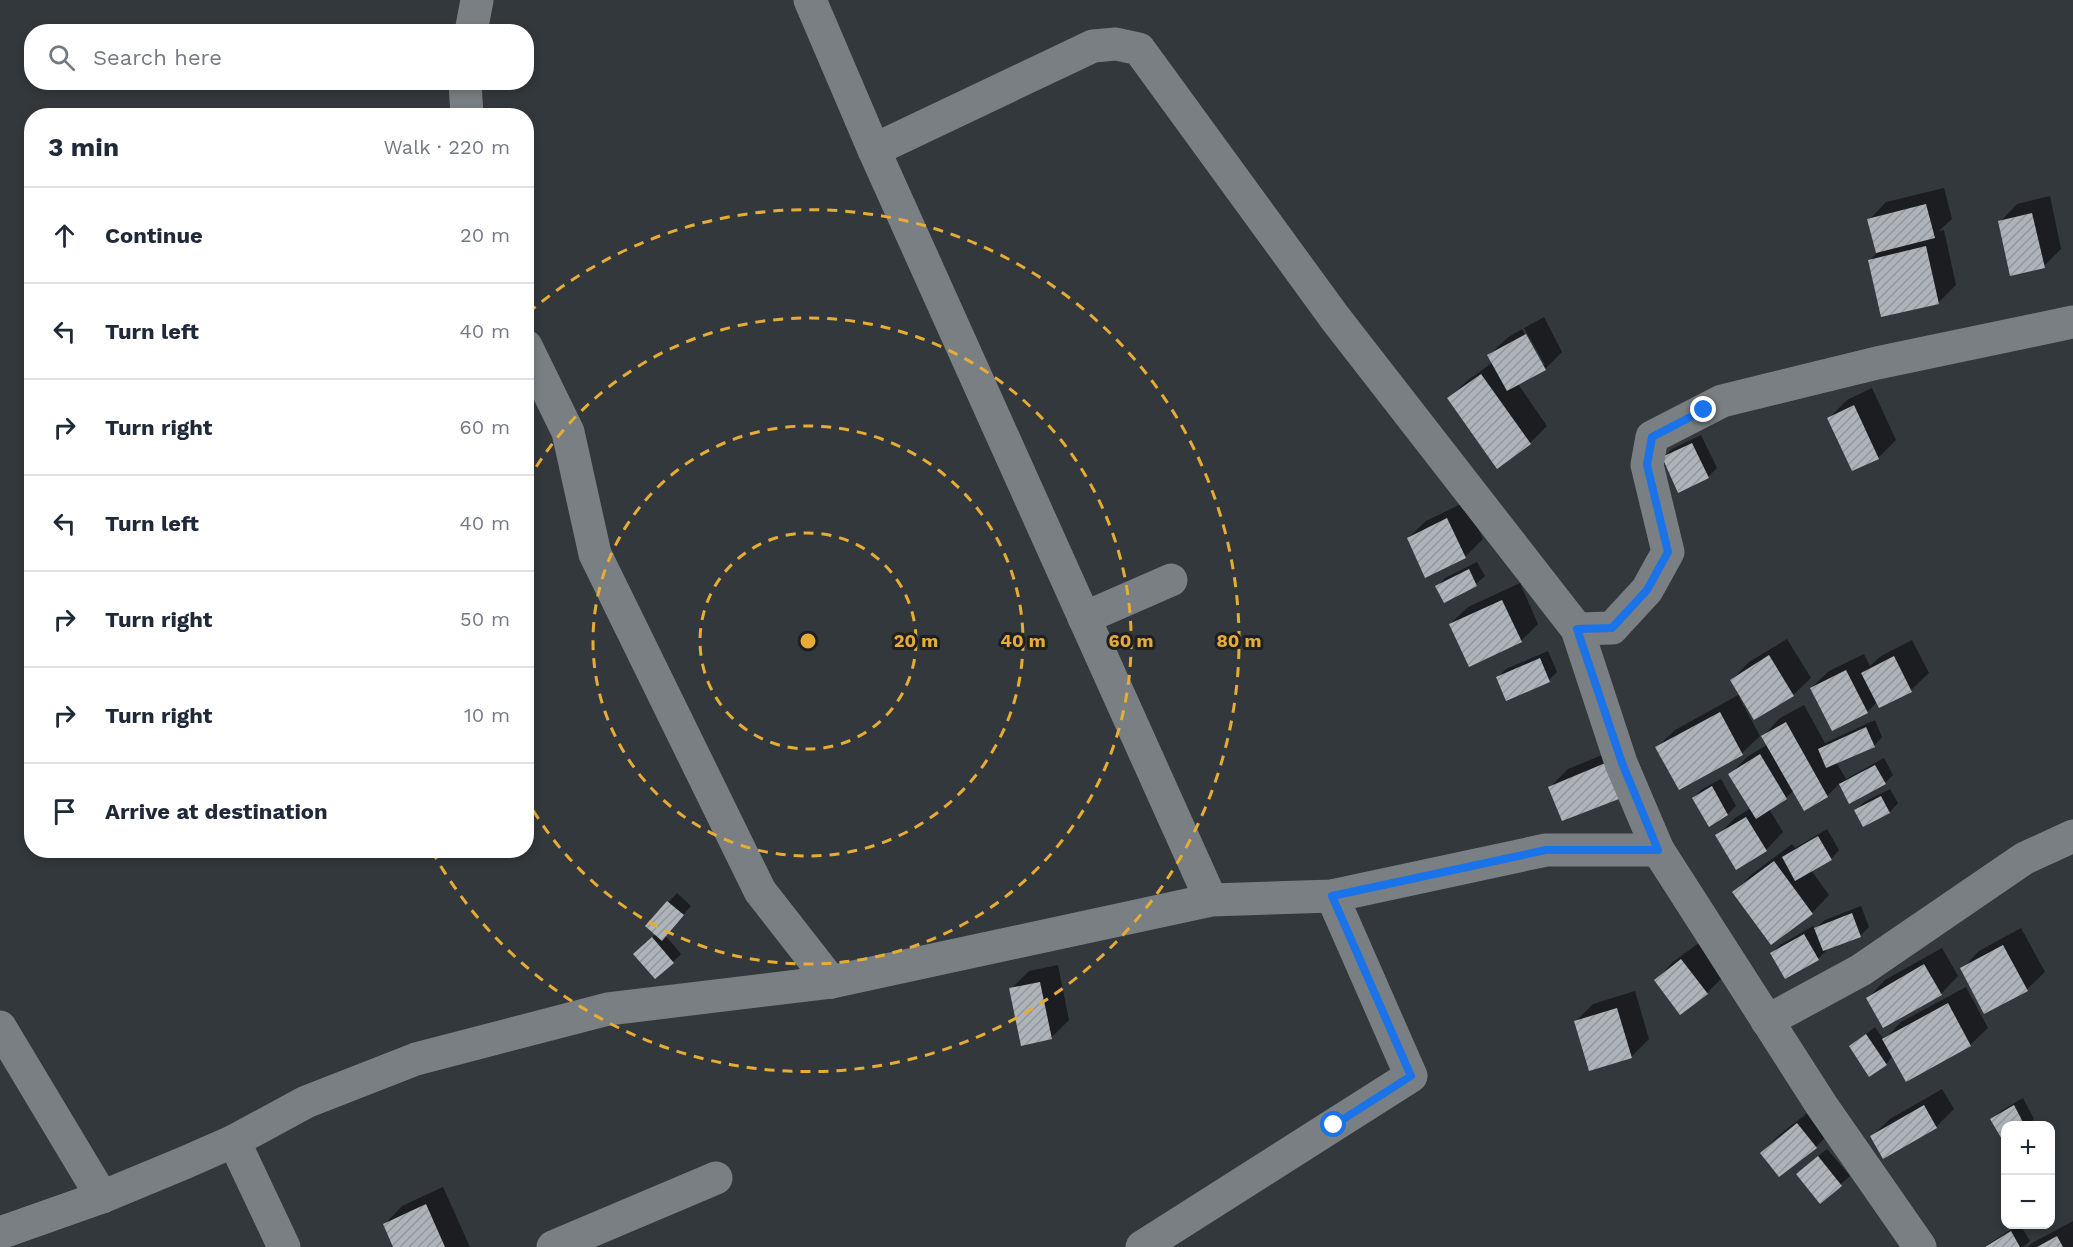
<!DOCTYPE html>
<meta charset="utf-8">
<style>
body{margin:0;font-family:"Work Sans",sans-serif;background:#f6f6f7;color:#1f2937}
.controls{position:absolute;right:18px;bottom:18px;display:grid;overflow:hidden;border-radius:12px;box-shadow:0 3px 9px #0003}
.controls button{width:54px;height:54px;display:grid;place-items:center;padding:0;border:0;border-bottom:2px solid #e0e1e3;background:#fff;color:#1f2937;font:30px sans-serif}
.stop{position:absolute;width:18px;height:18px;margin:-14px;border:4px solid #1a73e8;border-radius:50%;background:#fff}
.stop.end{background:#1a73e8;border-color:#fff;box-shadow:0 2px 6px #0008}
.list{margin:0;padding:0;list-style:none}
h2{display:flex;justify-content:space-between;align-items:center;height:78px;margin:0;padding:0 24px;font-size:26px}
h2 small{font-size:20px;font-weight:400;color:#747a83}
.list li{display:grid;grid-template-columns:39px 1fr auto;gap:18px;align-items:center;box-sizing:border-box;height:96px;padding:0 24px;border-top:2px solid #e0e1e3}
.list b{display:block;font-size:22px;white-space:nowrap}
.list em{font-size:20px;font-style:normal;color:#747a83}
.icon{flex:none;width:33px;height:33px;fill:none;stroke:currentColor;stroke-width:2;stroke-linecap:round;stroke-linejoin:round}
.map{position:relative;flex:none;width:2073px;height:1247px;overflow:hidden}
.search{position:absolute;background:#fff;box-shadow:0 3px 9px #0003;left:24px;top:24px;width:510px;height:66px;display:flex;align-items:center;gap:15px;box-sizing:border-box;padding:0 21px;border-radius:24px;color:#747a83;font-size:22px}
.panel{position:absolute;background:#fff;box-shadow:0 3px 9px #0003;left:24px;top:108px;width:510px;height:750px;border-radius:24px}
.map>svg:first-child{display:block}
</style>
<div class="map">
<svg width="2073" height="1247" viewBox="0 0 2073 1247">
<defs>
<pattern id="building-hatch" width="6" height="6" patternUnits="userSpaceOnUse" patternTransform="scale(1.5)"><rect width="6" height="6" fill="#adb3b8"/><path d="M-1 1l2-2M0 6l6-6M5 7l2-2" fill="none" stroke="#93979b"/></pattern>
</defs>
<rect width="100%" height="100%" fill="#33383c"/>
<!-- shadow -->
<g fill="#0007">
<path d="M1944 188 1952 219 1939 231 1944 230 1956 285 1938 303 1870 260 1877 253 1869 220 1886 202Z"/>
<path d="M2050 196 2061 249 2044 266 2000 222 2017 204Z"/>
<path d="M1544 317 1562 352 1545 369 1518 384 1547 426 1530 443 1449 398 1467 381 1493 362 1489 355 1507 338 1522 329 1541 365H1545L1524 328Z"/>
<path d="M1872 388 1896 440 1879 457 1853 469 1829 418 1847 400Z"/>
<path d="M1701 435 1717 468 1708 477 1663 458 1672 449Z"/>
<path d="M1465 502 1483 539 1465 557 1408 538 1426 521Z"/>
<path d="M1477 562 1485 576 1476 584 1444 601 1437 587 1445 578Z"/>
<path d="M1520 583 1538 624 1521 641 1450 624 1468 607Z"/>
<path d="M1787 639 1811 678 1793 695 1739 697 1760 736 1742 753 1679 788 1657 747 1675 730 1740 694 1732 680 1749 662Z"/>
<path d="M1912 640 1929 673 1911 690 1879 706 1877 702 1867 712 1811 688 1829 671 1864 654 1870 666 1881 656Z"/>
<path d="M1548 651 1557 672 1549 680 1497 678 1506 669Z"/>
<path d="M1804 705 1825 743 1875 720 1882 737 1874 746 1836 762 1846 779 1884 758 1893 775 1885 783 1849 802 1840 783 1827 796 1804 809 1794 790 1786 798 1769 809 1783 832 1766 850 1717 836 1735 818 1751 808 1730 774 1747 757 1768 744 1763 736 1780 718Z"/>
<path d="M1627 745 1623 795 1550 787 1568 769Z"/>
<path d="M1721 779 1736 806 1728 814 1709 825 1693 798 1702 789Z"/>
<path d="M1890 789 1898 803 1890 812 1863 825 1856 811 1864 802Z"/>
<path d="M1827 829 1839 850 1831 859 1811 870 1829 895 1812 913 1734 892 1751 875 1792 844 1795 848Z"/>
<path d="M677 893 691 906 665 935 681 954 673 962 643 945 656 934 647 926Z"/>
<path d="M1861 906 1869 927 1860 936 1826 949 1827 950 1818 959 1785 977 1772 953 1780 945 1813 926 1815 929 1825 920Z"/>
<path d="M2021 928 2045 972 2027 989 1962 969 1979 951Z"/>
<path d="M1700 942 1725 975 1707 993 1681 1013 1656 980 1673 962Z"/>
<path d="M1942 948 1958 976 1941 994 1868 998 1885 980Z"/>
<path d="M1058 965 1069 1020 1051 1038 1011 989 1029 971Z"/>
<path d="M1966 987 1988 1028 1970 1045 1893 1056 1886 1064 1851 1046 1875 1027 1884 1040 1901 1022Z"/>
<path d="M1635 991 1649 1039 1631 1057 1576 1021 1593 1004Z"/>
<path d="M1942 1089 1954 1109 1936 1127 1884 1156 1872 1136 1890 1119Z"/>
<path d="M2023 1098 2034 1119 2027 1126H2006L1992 1119 2001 1111Z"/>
<path d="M1815 1107 1833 1130 1816 1147 1761 1153 1779 1135Z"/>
<path d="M1827 1149 1850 1176 1820 1202 1806 1166Z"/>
<path d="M443 1187 470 1247H395L385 1224 402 1206Z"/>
<path d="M2073 1221V1247H2028L2032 1243Z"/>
<path d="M2019 1224H2020L2030 1241 2023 1247H1984Z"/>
</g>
<!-- building -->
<g fill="url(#building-hatch)">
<path d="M1926 204 1935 238 1876 253 1867 219Z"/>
<path d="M2032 213 2045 268 2010 276 1998 221Z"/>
<path d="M1926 246 1939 304 1881 317 1868 260Z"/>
<path d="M1526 334 1546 370 1507 391 1487 355Z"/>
<path d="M1481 374 1531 444 1497 469 1447 398Z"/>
<path d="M1854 405 1879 459 1852 471 1827 418Z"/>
<path d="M1692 443 1709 478 1678 493 1662 457Z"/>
<path d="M1447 518 1466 558 1425 578 1407 538Z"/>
<path d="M1469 569 1477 586 1444 603 1435 586Z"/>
<path d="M1502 600 1522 642 1469 667 1449 624Z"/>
<path d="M1769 655 1794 696 1754 720 1730 680Z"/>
<path d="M1894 656 1912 692 1879 708 1861 673Z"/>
<path d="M1540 658 1550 682 1506 701 1496 677Z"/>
<path d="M1846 670 1868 713 1832 731 1810 688Z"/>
<path d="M1720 712 1743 755 1679 790 1655 747Z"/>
<path d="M1786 722 1828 797 1804 811 1761 736Z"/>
<path d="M1866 727 1875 747 1826 768 1818 749Z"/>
<path d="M1760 754 1787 799 1756 819 1728 774Z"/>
<path d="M1610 761 1624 797 1562 821 1548 787Z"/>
<path d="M1875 765 1886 784 1849 804 1839 784Z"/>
<path d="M1712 786 1728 815 1709 827 1692 798Z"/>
<path d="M1881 796 1890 813 1863 827 1854 810Z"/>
<path d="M1746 817 1767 851 1736 870 1715 835Z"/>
<path d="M1818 836 1832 860 1795 881 1782 857Z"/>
<path d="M1774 861 1813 914 1771 945 1732 892Z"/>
<path d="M667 901 684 915 662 941 645 926Z"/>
<path d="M1852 913 1861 937 1823 951 1814 928Z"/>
<path d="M1804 934 1819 960 1785 979 1770 953Z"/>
<path d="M652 937 674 963 655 979 633 954Z"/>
<path d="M2003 945 2028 991 1984 1014 1960 968Z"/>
<path d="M1681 959 1708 994 1680 1015 1654 980Z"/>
<path d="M1924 964 1942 995 1883 1028 1866 998Z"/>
<path d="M1040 982 1052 1039 1021 1046 1009 988Z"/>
<path d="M1948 1003 1971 1046 1906 1082 1882 1039Z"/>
<path d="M1617 1008 1632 1058 1589 1071 1574 1021Z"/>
<path d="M1866 1034 1887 1065 1869 1077 1849 1046Z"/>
<path d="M1924 1105 1937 1128 1883 1159 1870 1136Z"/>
<path d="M2014 1105 2025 1126H2006V1140L2003 1141 1990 1119Z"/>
<path d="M1797 1123 1817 1148 1779 1177 1760 1153Z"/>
<path d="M1818 1156 1842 1186 1820 1204 1796 1174Z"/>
<path d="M426 1204 445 1247H393L383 1224Z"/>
<path d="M2011 1231 2020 1247H1985Z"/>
<path d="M2057 1236 2063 1247H2037Z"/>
</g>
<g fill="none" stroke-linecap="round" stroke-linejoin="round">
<!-- minor -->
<g stroke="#797f83" stroke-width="33">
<path d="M810 0 874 150 1211 900"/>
<path d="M471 32 477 0"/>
<path d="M465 82 467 116"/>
<path d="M874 150 1093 46 1116 44 1139 49 1335 318 1577 629 1621 763 1658 850 1822 1106 1920 1247"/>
<path d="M526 346 568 432 595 554 760 891 831 982"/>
<path d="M1084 618 1171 580"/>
<path d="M1577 629 1612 628 1647 590 1668 552 1647 465 1652 437 1722 401 1877 363 2073 322"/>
<path d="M1767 1021 1861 970 2025 858 2073 836"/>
<path d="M0 1027 102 1197"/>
<path d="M234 1141 284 1247"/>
<path d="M0 1233 102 1197 184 1163 234 1141 306 1102 416 1059 608 1009 831 982 1211 900 1332 896 1546 850H1658"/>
<path d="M553 1247 716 1178"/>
<path d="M1142 1247 1411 1076 1332 896"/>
</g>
</g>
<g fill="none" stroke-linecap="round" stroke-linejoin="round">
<!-- route -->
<path stroke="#1a73e8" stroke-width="8" d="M1334 1125 1411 1076 1332 896 1546 850H1658L1622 763 1577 629 1612 628 1647 590 1668 552 1647 465 1652 437 1704 410"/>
</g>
<!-- distance rings -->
<g fill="none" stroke="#e6ac36" stroke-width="3" stroke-dasharray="10 8">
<circle cx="808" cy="641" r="108"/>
<circle cx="808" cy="641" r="215"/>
<path d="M527 482A323 323 0 1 1 527 800"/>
<path d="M528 313A431 431 0 1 1 433 853"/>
</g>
<circle cx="808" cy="641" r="9" fill="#e6ac36" stroke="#1d1f21" stroke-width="3"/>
<g font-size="18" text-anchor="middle" font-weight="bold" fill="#e6ac36" stroke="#1d1f21" stroke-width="6" stroke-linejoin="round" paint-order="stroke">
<text x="916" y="647">20 m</text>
<text x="1023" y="647">40 m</text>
<text x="1131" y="647">60 m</text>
<text x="1239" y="647">80 m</text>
</g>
</svg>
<div class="controls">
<button>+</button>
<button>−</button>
</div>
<div class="stop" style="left:1334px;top:1125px"></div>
<div class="stop end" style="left:1704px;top:410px"></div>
<div class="search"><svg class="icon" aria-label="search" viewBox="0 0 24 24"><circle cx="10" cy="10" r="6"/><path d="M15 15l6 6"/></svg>Search here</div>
<section class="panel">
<h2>3 min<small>Walk · 220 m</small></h2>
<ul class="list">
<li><svg class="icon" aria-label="ahead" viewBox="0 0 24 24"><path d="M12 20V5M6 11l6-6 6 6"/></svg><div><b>Continue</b></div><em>20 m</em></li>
<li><svg class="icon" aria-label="left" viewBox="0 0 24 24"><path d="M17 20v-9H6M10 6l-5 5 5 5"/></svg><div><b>Turn left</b></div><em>40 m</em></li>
<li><svg class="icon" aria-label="right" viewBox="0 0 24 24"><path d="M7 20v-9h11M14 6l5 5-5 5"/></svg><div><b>Turn right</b></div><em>60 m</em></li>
<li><svg class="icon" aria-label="left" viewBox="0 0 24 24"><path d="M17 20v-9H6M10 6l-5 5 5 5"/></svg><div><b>Turn left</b></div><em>40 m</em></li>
<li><svg class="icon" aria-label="right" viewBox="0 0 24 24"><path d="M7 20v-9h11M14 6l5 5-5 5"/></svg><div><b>Turn right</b></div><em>50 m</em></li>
<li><svg class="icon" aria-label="right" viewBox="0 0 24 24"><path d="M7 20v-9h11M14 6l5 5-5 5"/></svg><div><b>Turn right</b></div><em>10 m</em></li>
<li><svg class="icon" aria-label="arrive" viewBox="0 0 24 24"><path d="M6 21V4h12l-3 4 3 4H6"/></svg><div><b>Arrive at destination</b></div></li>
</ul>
</section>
</div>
